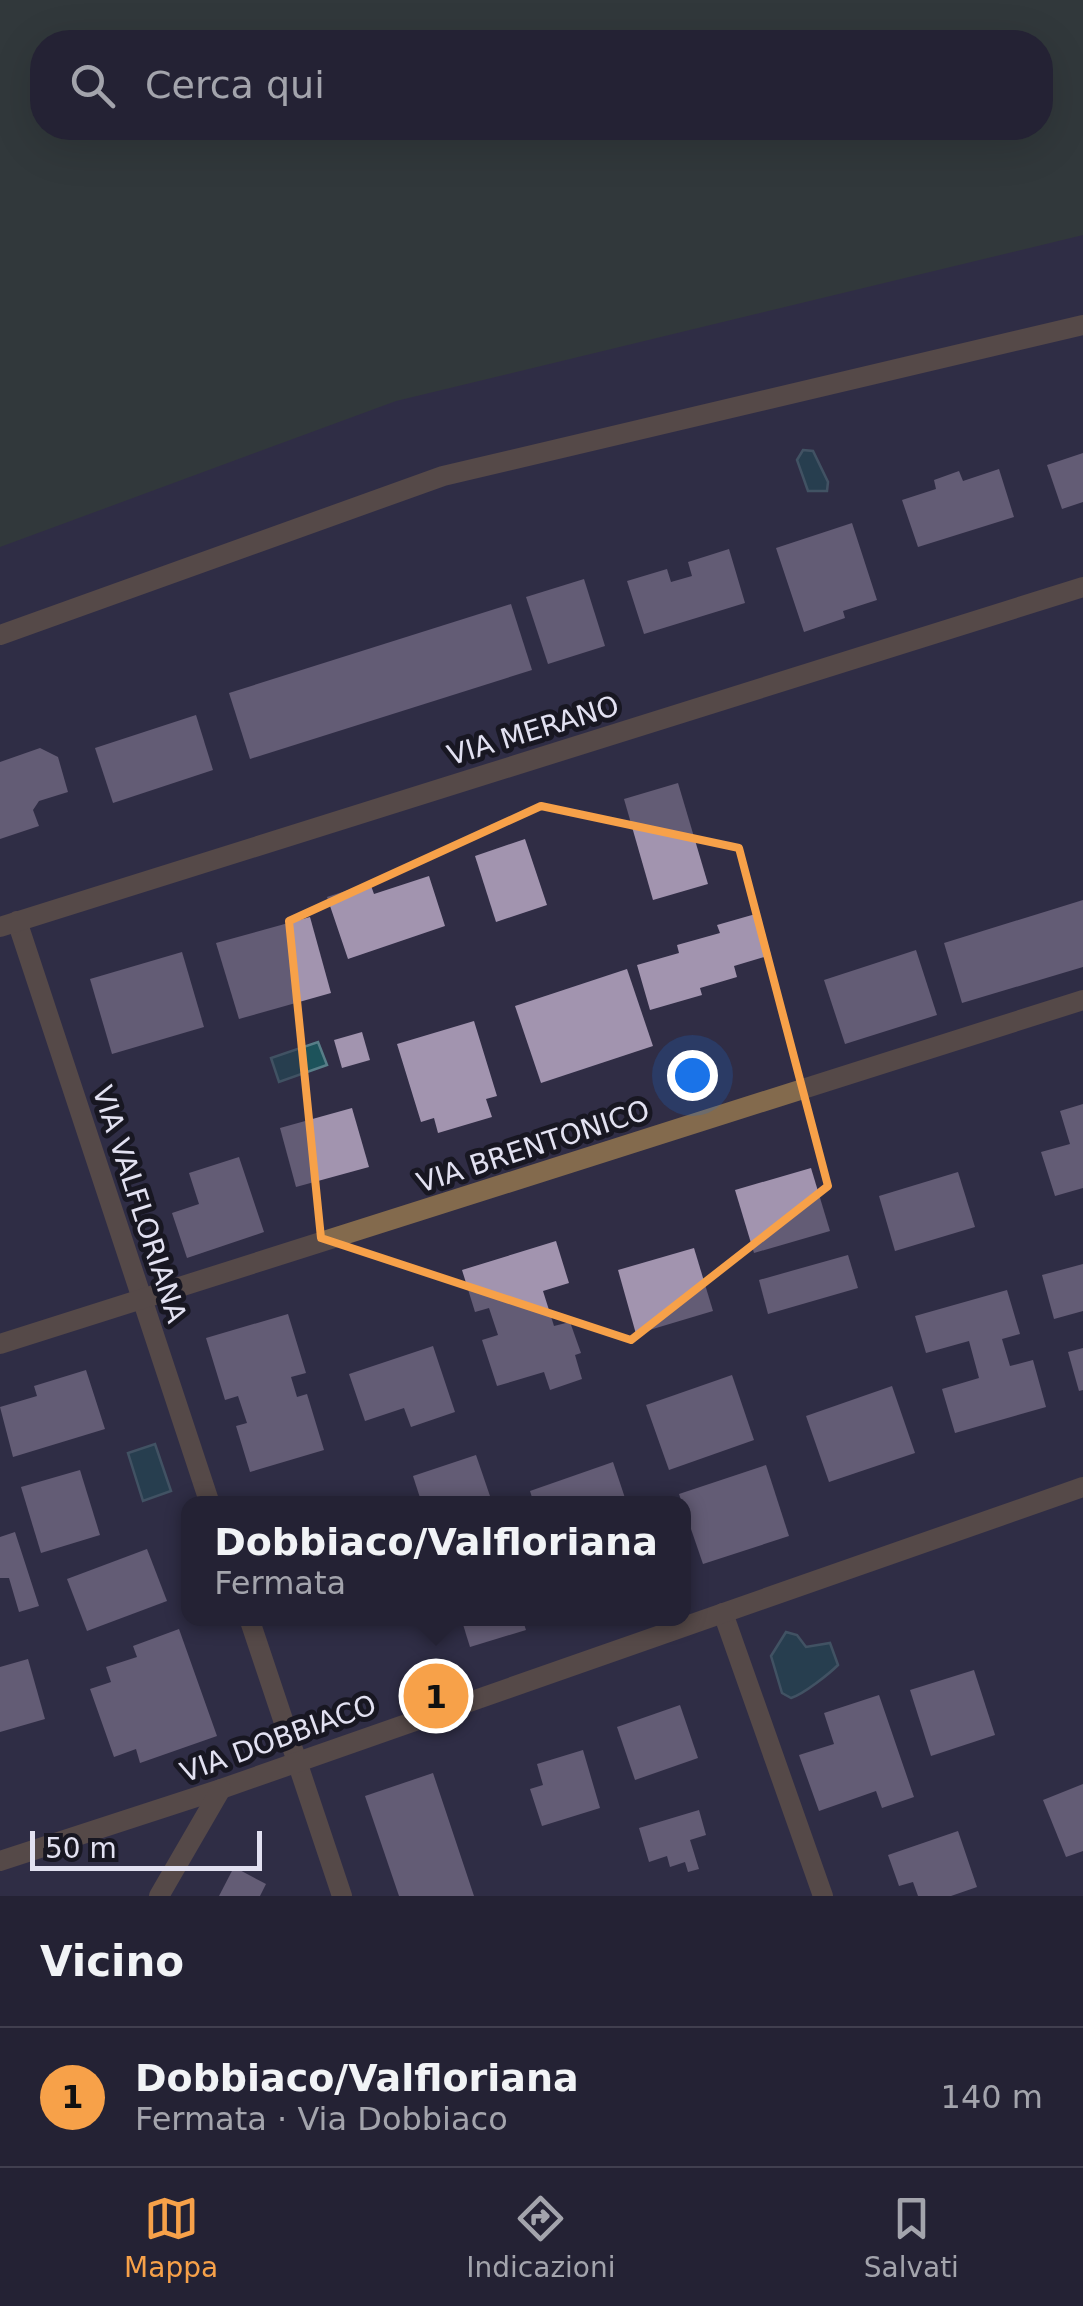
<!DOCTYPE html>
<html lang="it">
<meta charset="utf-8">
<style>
body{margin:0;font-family:"DejaVu Sans",sans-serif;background:#2c2a3c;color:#f1f3f6}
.scale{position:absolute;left:30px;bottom:25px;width:232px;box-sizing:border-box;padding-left:10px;border:5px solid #e2e1f1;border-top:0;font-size:28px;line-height:35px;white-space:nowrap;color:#e2e1f1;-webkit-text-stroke:8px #181722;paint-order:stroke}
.you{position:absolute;left:692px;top:1075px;width:35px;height:35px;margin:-25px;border:8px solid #fff;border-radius:50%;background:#1a73e8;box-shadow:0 0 0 15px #1a73e833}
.badge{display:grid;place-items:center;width:65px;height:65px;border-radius:50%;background:#f7a149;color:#111;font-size:32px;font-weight:700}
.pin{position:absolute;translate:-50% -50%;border:5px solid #fff;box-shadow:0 2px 10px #0006}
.popup{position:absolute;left:181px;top:1496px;width:510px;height:130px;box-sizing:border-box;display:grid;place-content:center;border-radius:20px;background:#242234;filter:drop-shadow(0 2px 8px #0005);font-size:32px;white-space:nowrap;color:#a3a4ac}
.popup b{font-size:38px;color:#f1f3f6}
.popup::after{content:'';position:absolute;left:50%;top:100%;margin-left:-20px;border:20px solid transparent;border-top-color:#242234}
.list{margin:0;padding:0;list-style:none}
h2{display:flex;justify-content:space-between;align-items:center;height:130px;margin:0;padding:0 40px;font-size:42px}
h2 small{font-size:32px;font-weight:400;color:#a3a4ac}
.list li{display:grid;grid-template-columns:65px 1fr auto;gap:30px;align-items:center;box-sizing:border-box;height:140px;padding:0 40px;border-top:2px solid #413f4f}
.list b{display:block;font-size:38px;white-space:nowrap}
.list p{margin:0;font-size:32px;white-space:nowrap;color:#a3a4ac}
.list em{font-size:32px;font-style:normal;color:#a3a4ac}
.icon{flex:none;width:55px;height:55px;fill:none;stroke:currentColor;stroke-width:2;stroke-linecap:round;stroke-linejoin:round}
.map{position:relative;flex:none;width:1083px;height:1896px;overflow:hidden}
.search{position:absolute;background:#242234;box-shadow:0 10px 40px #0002;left:30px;right:30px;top:30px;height:110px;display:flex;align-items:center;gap:25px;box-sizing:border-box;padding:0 35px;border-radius:40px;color:#a3a4ac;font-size:38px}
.sheet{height:270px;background:#242234}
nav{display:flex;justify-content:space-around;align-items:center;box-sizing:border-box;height:140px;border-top:2px solid #413f4f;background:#242234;font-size:28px;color:#a3a4ac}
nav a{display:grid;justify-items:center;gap:5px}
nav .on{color:#f7a149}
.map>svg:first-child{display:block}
</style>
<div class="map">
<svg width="1083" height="1896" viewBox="0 0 1083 1896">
<rect width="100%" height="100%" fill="#302d45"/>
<!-- green -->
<path fill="#34452f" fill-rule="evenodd" d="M0 0H1083V235L396 401 0 547ZM42 42H1040V128H42Z"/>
<!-- water -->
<g fill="#1d535b" stroke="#587e88" stroke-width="2.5">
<path d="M803 450 813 451 828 482 827 491H808L797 460Z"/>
<path d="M318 1042 327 1065 279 1082 271 1058Z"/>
<path d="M155 1444 171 1491 143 1501 128 1453Z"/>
<path d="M786 1632 797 1635 806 1647 830 1643 838 1665C830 1673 804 1694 791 1698L782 1693 771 1656Z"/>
</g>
<!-- building -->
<g fill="#a294af">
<path d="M1083 453V502L1062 509 1047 465Z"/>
<path d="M999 469 1014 517 918 547 902 500 936 489 934 480 959 471 963 481Z"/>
<path d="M852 523 877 600 843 611 845 618 804 632 776 548Z"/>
<path d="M729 549 745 603 644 634 627 581 667 569 671 582 692 576 688 562Z"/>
<path d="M584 579 605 646 548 664 526 597Z"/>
<path d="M511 604 532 670 250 759 229 693Z"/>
<path d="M196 715 213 770 113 803 95 748Z"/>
<path d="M40 748 58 757 68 792 39 801 33 810 39 826 0 839V762Z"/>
<path d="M678 783 708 884 653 900 624 799Z"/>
<path d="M525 839 547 905 496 922 475 856Z"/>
<path d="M429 876 445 926 348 959 327 897 370 883 374 894Z"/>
<path d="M1083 900V967L962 1003 944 943Z"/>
<path d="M759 913 771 955 734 966 737 977 700 988 702 995 650 1010 637 965 679 953 677 945 720 933 717 925Z"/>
<path d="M310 917 331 993 239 1019 216 943Z"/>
<path d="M916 950 937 1015 845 1044 824 980Z"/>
<path d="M182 952 204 1027 112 1054 90 979Z"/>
<path d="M627 969 653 1046 541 1083 515 1006Z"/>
<path d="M474 1021 497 1096 486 1099 492 1117 438 1133 434 1118 421 1122 397 1044Z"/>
<path d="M362 1032 370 1060 342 1068 334 1040Z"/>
<path d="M1083 1104V1188L1055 1196 1041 1152 1070 1144 1060 1111Z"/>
<path d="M352 1108 369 1167 296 1187 280 1128Z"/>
<path d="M239 1157 264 1232 187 1258 172 1213 199 1204 189 1173Z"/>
<path d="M811 1168 830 1231 754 1253 735 1190Z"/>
<path d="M958 1172 975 1227 895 1251 879 1196Z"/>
<path d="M556 1241 569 1283 543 1291 554 1326 570 1322 581 1353 575 1355 582 1379 550 1390 544 1372 497 1386 482 1340 498 1335 489 1308 475 1312 462 1270Z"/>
<path d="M694 1248 713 1311 636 1334 618 1270Z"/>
<path d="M848 1255 858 1288 768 1314 759 1280Z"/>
<path d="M1083 1264V1311L1054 1319 1042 1275Z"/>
<path d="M1007 1290 1020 1334 1002 1339 1010 1366 1033 1360 1046 1407 955 1433 942 1389 979 1378 969 1341 926 1353 915 1316Z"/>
<path d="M288 1314 306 1373 291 1377 297 1397 307 1394 324 1450 250 1472 236 1426 247 1423 238 1396 225 1400 206 1338Z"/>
<path d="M433 1346 455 1412 411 1427 404 1408 365 1421 349 1374Z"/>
<path d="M1083 1348V1390L1079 1391 1068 1352Z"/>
<path d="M86 1370 105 1429 13 1457 0 1407 37 1396 34 1386Z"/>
<path d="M732 1375 754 1440 669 1470 646 1405Z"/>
<path d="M892 1386 915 1453 829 1482 806 1416Z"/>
<path d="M476 1455 491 1499 422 1504 413 1476Z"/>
<path d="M613 1462 627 1504H534L530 1491Z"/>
<path d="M766 1465 789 1536 703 1564 679 1494Z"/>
<path d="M80 1470 100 1535 41 1553 21 1487Z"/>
<path d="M15 1532 39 1606 19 1612 9 1578H0V1537Z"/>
<path d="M147 1549 167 1601 87 1631 67 1579Z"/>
<path d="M461 1618H522L526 1630 470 1647Z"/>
<path d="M179 1629 217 1736 140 1763 136 1749 114 1757 90 1689 111 1682 106 1667 137 1657 133 1646Z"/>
<path d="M28 1659 45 1719 0 1732V1667Z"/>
<path d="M974 1670 995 1735 931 1756 910 1690Z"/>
<path d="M879 1695 914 1797 882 1808 876 1791 819 1811 799 1755 834 1744 824 1713Z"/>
<path d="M680 1705 698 1758 635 1780 617 1727Z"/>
<path d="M583 1750 600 1808 542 1826 530 1789 543 1785 537 1764Z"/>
<path d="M433 1773 474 1896H399L365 1796Z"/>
<path d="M1083 1784V1851L1066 1857 1043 1800Z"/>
<path d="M699 1810 706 1835 690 1840 699 1869 688 1872 685 1862 670 1867 667 1856 649 1862 639 1828Z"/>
<path d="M958 1831 977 1887 951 1896H918L913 1882 899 1886 888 1855Z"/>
<path d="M234 1867 266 1884 260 1896H219Z"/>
</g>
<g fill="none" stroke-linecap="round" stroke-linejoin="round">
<!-- street -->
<g stroke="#836a4d" stroke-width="20">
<path d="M0 635 443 476 1083 325"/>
<path d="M17 921 210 1504"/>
<path d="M0 927 1083 587"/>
<path d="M0 1344 1083 1000"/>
<path d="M723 1613 823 1896"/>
<path d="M249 1618 342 1896"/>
<path d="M0 1861 221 1789 1083 1487"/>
<path d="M159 1896 221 1789"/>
</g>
</g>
<!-- marked area -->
<path d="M0 0H1083V1896H0ZM541 806 739 848 828 1186 631 1340 321 1238 289 921Z" fill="#302d45" fill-opacity=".55" fill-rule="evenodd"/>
<path fill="none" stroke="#f7a149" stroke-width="8" stroke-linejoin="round" d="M541 806 739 848 828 1186 631 1340 321 1238 289 921Z"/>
<g text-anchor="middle" stroke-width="10" stroke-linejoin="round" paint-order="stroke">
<!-- street labels -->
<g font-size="28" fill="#e2e1f1" stroke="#181722">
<text transform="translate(533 730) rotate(-17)" y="10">VIA MERANO</text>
<text transform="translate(533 1146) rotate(-18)" y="10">VIA BRENTONICO</text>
<text transform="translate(140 1204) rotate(72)" y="10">VIA VALFLORIANA</text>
<text transform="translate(278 1738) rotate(-20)" y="10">VIA DOBBIACO</text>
</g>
</g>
</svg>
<div class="scale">50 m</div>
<div class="you"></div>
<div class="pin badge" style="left:436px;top:1696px">1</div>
<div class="popup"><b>Dobbiaco/Valfloriana</b>Fermata</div>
<div class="search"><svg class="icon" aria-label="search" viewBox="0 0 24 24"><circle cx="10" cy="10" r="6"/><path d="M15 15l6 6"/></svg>Cerca qui</div>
</div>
<section class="sheet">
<h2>Vicino<small></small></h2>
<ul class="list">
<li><span class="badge">1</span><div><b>Dobbiaco/Valfloriana</b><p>Fermata · Via Dobbiaco</p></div><em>140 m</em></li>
</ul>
</section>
<nav>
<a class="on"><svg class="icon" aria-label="map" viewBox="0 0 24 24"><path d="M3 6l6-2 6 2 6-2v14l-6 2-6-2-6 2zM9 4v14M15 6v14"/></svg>Mappa</a>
<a><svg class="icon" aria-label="directions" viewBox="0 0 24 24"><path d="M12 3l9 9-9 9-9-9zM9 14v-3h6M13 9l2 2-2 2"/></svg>Indicazioni</a>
<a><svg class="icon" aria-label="saved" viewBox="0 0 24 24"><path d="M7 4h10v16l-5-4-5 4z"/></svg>Salvati</a>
</nav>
